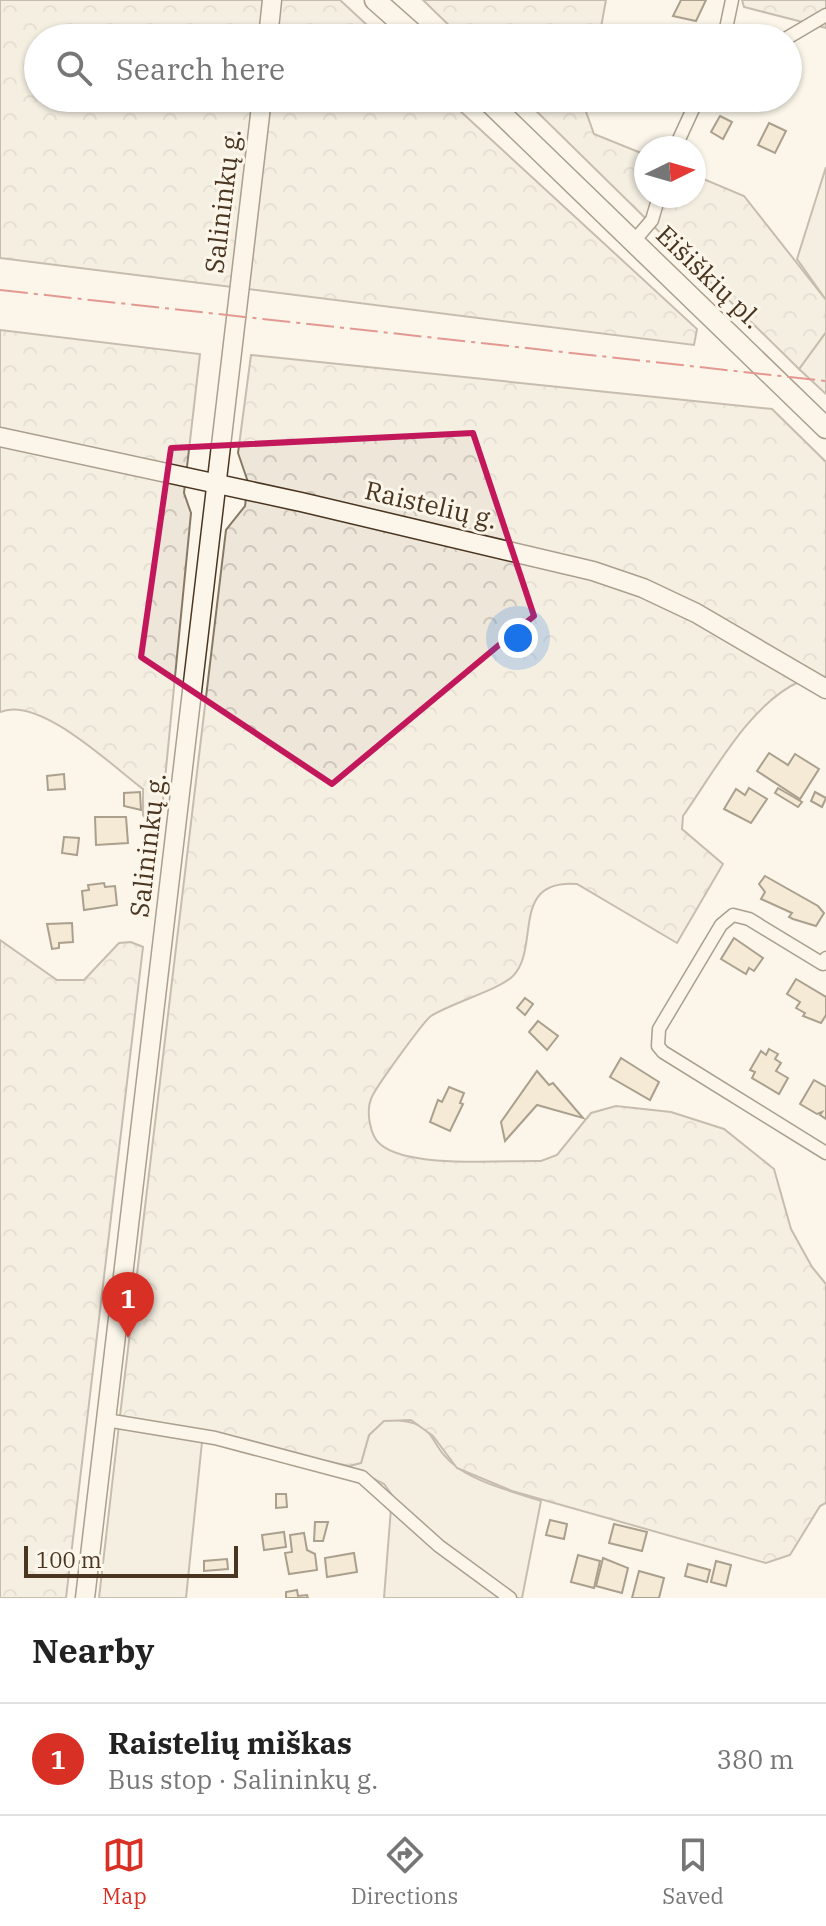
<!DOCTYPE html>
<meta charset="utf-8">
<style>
body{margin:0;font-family:"IBM Plex Serif",serif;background:#f6f6f6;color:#222}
.compass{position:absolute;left:634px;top:136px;width:72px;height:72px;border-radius:50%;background:#fff;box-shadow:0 2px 6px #0004;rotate:85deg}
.scale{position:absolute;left:24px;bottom:20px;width:214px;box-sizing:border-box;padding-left:8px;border:4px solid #4a3520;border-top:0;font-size:22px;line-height:28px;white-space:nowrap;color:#4a3520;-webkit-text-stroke:6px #fbf6e9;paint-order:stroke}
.you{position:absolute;left:518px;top:638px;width:28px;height:28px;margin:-20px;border:6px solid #fff;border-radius:50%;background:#1a73e8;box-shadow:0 0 0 12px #1a73e833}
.badge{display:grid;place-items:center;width:52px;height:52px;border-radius:50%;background:#d93025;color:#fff;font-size:26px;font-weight:700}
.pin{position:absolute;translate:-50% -66px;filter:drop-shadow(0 2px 4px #0008)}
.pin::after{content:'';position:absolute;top:42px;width:28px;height:24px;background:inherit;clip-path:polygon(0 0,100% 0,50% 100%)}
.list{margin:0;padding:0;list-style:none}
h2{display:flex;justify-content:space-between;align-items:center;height:104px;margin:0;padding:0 32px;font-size:34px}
h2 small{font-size:26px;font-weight:400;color:#767676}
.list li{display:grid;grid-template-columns:52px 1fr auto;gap:24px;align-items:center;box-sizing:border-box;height:112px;padding:0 32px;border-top:2px solid #e0e0e0}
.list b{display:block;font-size:30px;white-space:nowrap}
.list p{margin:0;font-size:26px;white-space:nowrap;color:#767676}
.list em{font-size:26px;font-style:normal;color:#767676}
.icon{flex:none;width:44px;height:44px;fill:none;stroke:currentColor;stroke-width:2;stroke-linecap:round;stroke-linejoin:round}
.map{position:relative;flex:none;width:826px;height:1598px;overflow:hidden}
.search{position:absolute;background:#fff;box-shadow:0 2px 6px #0004;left:24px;right:24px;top:24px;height:88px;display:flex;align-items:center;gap:20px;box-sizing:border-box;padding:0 28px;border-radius:44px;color:#767676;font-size:30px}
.sheet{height:216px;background:#fff}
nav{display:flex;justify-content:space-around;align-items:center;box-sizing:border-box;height:112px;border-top:2px solid #e0e0e0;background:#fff;font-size:22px;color:#767676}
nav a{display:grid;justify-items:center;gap:4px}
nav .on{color:#d93025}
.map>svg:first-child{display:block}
</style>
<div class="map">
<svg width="826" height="1598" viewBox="0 0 826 1598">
<defs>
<pattern id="forest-crowns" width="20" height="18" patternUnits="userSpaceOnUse" patternTransform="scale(2)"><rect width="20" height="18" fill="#ede6d9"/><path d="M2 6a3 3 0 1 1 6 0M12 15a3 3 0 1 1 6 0" fill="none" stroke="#cdc6ba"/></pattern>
</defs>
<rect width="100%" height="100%" fill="#fbf6e9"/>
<!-- green -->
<g fill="#ede6d9" stroke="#887966" stroke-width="2">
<path d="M826 167V300L797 259Z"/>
<path d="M826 332V394L799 369Z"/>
<path d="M120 1416 203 1432 186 1598H99Z"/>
<path d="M384 1420C442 1419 424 1444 458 1468 481 1484 515 1492 541 1501L522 1598H384L392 1495 384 1484 349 1466 361 1463 369 1435Z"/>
</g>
<!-- forest -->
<g fill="url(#forest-crowns)" stroke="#887966" stroke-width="2">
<path d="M0 0H261L269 4 282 0H340L381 38H38V98H446L697 329 694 345 0 258Z"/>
<path d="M423 0H606L599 38H462Z"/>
<path d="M742 0H826V28L744 7Z"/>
<path d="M523 98H587L585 109 594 134 646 155V196H694V175L744 196 826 300V332L799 369Z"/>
<path d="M0 330 200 354 184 493 191 513 161 820 155 828 143 815V789C111 765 39 695 0 712Z"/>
<path d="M251 355 772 409 826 462V696L801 681C751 702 714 772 683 816L682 829 723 864 677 943 577 884C509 879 541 947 513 976 499 990 451 1003 431 1016 424 1021 374 1089 371 1099 366 1111 370 1136 380 1144 408 1169 503 1160 541 1161L557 1155 591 1113 616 1106 671 1112 724 1129 774 1169 791 1229 812 1267 826 1284V1503L820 1506 790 1555 766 1563 512 1491 457 1468 433 1436 411 1420 384 1421 369 1435 361 1463 349 1466 120 1416 226 530 245 506 248 482 238 453Z"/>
<path d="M0 940 57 980H84L119 943 131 942 143 947 66 1598H0Z"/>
</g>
<!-- building -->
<g fill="#ecdcbc" stroke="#4a3520" stroke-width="2">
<path d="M681 0H706L696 21 673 16Z"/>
<path d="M720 116 732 122 723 139 711 132Z"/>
<path d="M769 123 786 131 775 153 758 145Z"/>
<path d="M769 753 788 765 795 754 819 769 800 799 757 771Z"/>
<path d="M64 774 65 789 48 790 47 776Z"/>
<path d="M749 788 767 799 751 823 724 809 736 789 745 795Z"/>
<path d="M778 788 802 802 798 807 775 793Z"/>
<path d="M140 792 141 810 124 806V793Z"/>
<path d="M815 792 826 798 822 807 811 801Z"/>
<path d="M95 817H126L128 843 96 845Z"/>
<path d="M64 837 79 838 77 855 62 853Z"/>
<path d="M765 876 818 906 824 913 816 926 793 919 789 917 792 913 761 899 765 892 759 884Z"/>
<path d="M104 883 105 887 115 886 117 905 84 910 82 891 89 890 88 885Z"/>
<path d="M72 923 73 942 59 943V948L52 949 47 924Z"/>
<path d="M734 938 763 958 754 971 749 968 746 974 721 959Z"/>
<path d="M796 979 826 997V1015L821 1023 803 1016 805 1013 796 1008 800 1002 787 994Z"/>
<path d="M525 998 533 1004 525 1015 517 1008Z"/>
<path d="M538 1021 558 1036 547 1050 529 1032Z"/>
<path d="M769 1049 778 1054 775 1059 781 1063 776 1071 788 1078 779 1094 752 1078 755 1072 750 1070 761 1051 766 1055Z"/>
<path d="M621 1058 659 1082 650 1100 610 1077Z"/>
<path d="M537 1071 549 1085 553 1083 583 1118 537 1105 505 1141 501 1122Z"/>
<path d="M814 1080 826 1087V1119L820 1115 822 1112 817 1114 800 1104Z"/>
<path d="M449 1087 464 1093 460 1103 463 1104 450 1131 430 1122 438 1100 442 1102Z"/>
<path d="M276 1494H286L287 1507 276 1508Z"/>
<path d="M550 1520 567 1524 564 1539 546 1535Z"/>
<path d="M315 1522H328L323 1541H314Z"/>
<path d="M614 1524 647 1532 642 1551 609 1543Z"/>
<path d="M284 1532 286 1547 264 1550 262 1535Z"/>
<path d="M304 1533 307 1550 315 1554 317 1570 289 1574 285 1553 292 1552 290 1535Z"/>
<path d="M354 1553 357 1572 327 1577 325 1558Z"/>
<path d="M578 1555 600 1561 594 1588 571 1582Z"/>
<path d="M603 1558 628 1568 622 1593 596 1586Z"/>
<path d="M227 1559 228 1569 204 1571V1561Z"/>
<path d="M716 1561 731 1565 726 1586 711 1582Z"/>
<path d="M688 1564 710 1570 707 1582 685 1576Z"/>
<path d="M639 1571 664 1578 659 1598H632Z"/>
<path d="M297 1590 298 1596 307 1595 308 1598H286V1592Z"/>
</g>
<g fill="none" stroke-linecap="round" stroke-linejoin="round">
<!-- street casing -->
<g stroke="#4a3520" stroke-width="15">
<g id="street">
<path d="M724 38 732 0"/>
<path d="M787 38 826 15"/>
<path d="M675 148 698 98"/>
<path d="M634 241 652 220 659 196"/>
<path d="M826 958 823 964 749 919 733 915 721 925 659 1029 658 1046 663 1052 826 1153"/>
<path d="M106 1420 215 1438 362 1477 439 1546 510 1598"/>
</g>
</g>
<!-- secondary casing -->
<g stroke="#4a3520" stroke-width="21">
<g id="secondary">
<path d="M268 38 272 0"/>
<path d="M0 437 301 502 593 571 643 588 696 613 826 689"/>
<path d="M85 1598 262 98"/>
</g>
</g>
<!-- primary casing -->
<g stroke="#4a3520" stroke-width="23">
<g id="primary">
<path d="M375 0 418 38"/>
<path d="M485 98 826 428"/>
</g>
</g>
<!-- street -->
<use href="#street" stroke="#fbf6e9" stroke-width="12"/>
<!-- secondary -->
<use href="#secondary" stroke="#fbf6e9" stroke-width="18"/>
<!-- primary -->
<use href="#primary" stroke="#fbf6e9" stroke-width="20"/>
<!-- power -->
<path stroke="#c62828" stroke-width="2" stroke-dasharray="28 6 4 6" stroke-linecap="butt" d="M0 290 826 381"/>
</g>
<!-- marked area -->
<path d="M0 0H826V1598H0ZM473 433 534 616 332 784 141 657 171 448Z" fill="#fbf6e9" fill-opacity=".55" fill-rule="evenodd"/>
<path fill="none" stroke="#c2185b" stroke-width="6" stroke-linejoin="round" d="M473 433 534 616 332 784 141 657 171 448Z"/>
<g text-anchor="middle" stroke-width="6" stroke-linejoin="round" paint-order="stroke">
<!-- street labels -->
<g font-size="26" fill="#4a3520" stroke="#fbf6e9">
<text transform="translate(223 201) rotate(-83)" y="9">Salininkų g.</text>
<text transform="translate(709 277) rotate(44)" y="9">Eišiškių pl.</text>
<text transform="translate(431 505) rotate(13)" y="9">Raistelių g.</text>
<text transform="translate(148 845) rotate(-83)" y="9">Salininkų g.</text>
</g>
</g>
</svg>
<svg class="compass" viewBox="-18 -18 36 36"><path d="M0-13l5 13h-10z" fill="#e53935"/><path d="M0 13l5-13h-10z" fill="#767676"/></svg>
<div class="scale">100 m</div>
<div class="you"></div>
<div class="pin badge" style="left:128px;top:1338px">1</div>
<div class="search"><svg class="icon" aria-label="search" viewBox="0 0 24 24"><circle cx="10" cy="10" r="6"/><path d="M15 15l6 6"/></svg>Search here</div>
</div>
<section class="sheet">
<h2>Nearby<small></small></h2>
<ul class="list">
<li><span class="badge">1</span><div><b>Raistelių miškas</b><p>Bus stop · Salininkų g.</p></div><em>380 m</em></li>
</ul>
</section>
<nav>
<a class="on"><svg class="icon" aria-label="map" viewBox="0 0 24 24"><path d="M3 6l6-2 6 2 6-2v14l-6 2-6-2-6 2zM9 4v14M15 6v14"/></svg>Map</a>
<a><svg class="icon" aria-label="directions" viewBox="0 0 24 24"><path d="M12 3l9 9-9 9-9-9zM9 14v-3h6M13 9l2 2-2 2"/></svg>Directions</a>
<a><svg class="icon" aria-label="saved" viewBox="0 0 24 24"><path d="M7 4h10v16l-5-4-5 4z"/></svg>Saved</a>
</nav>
